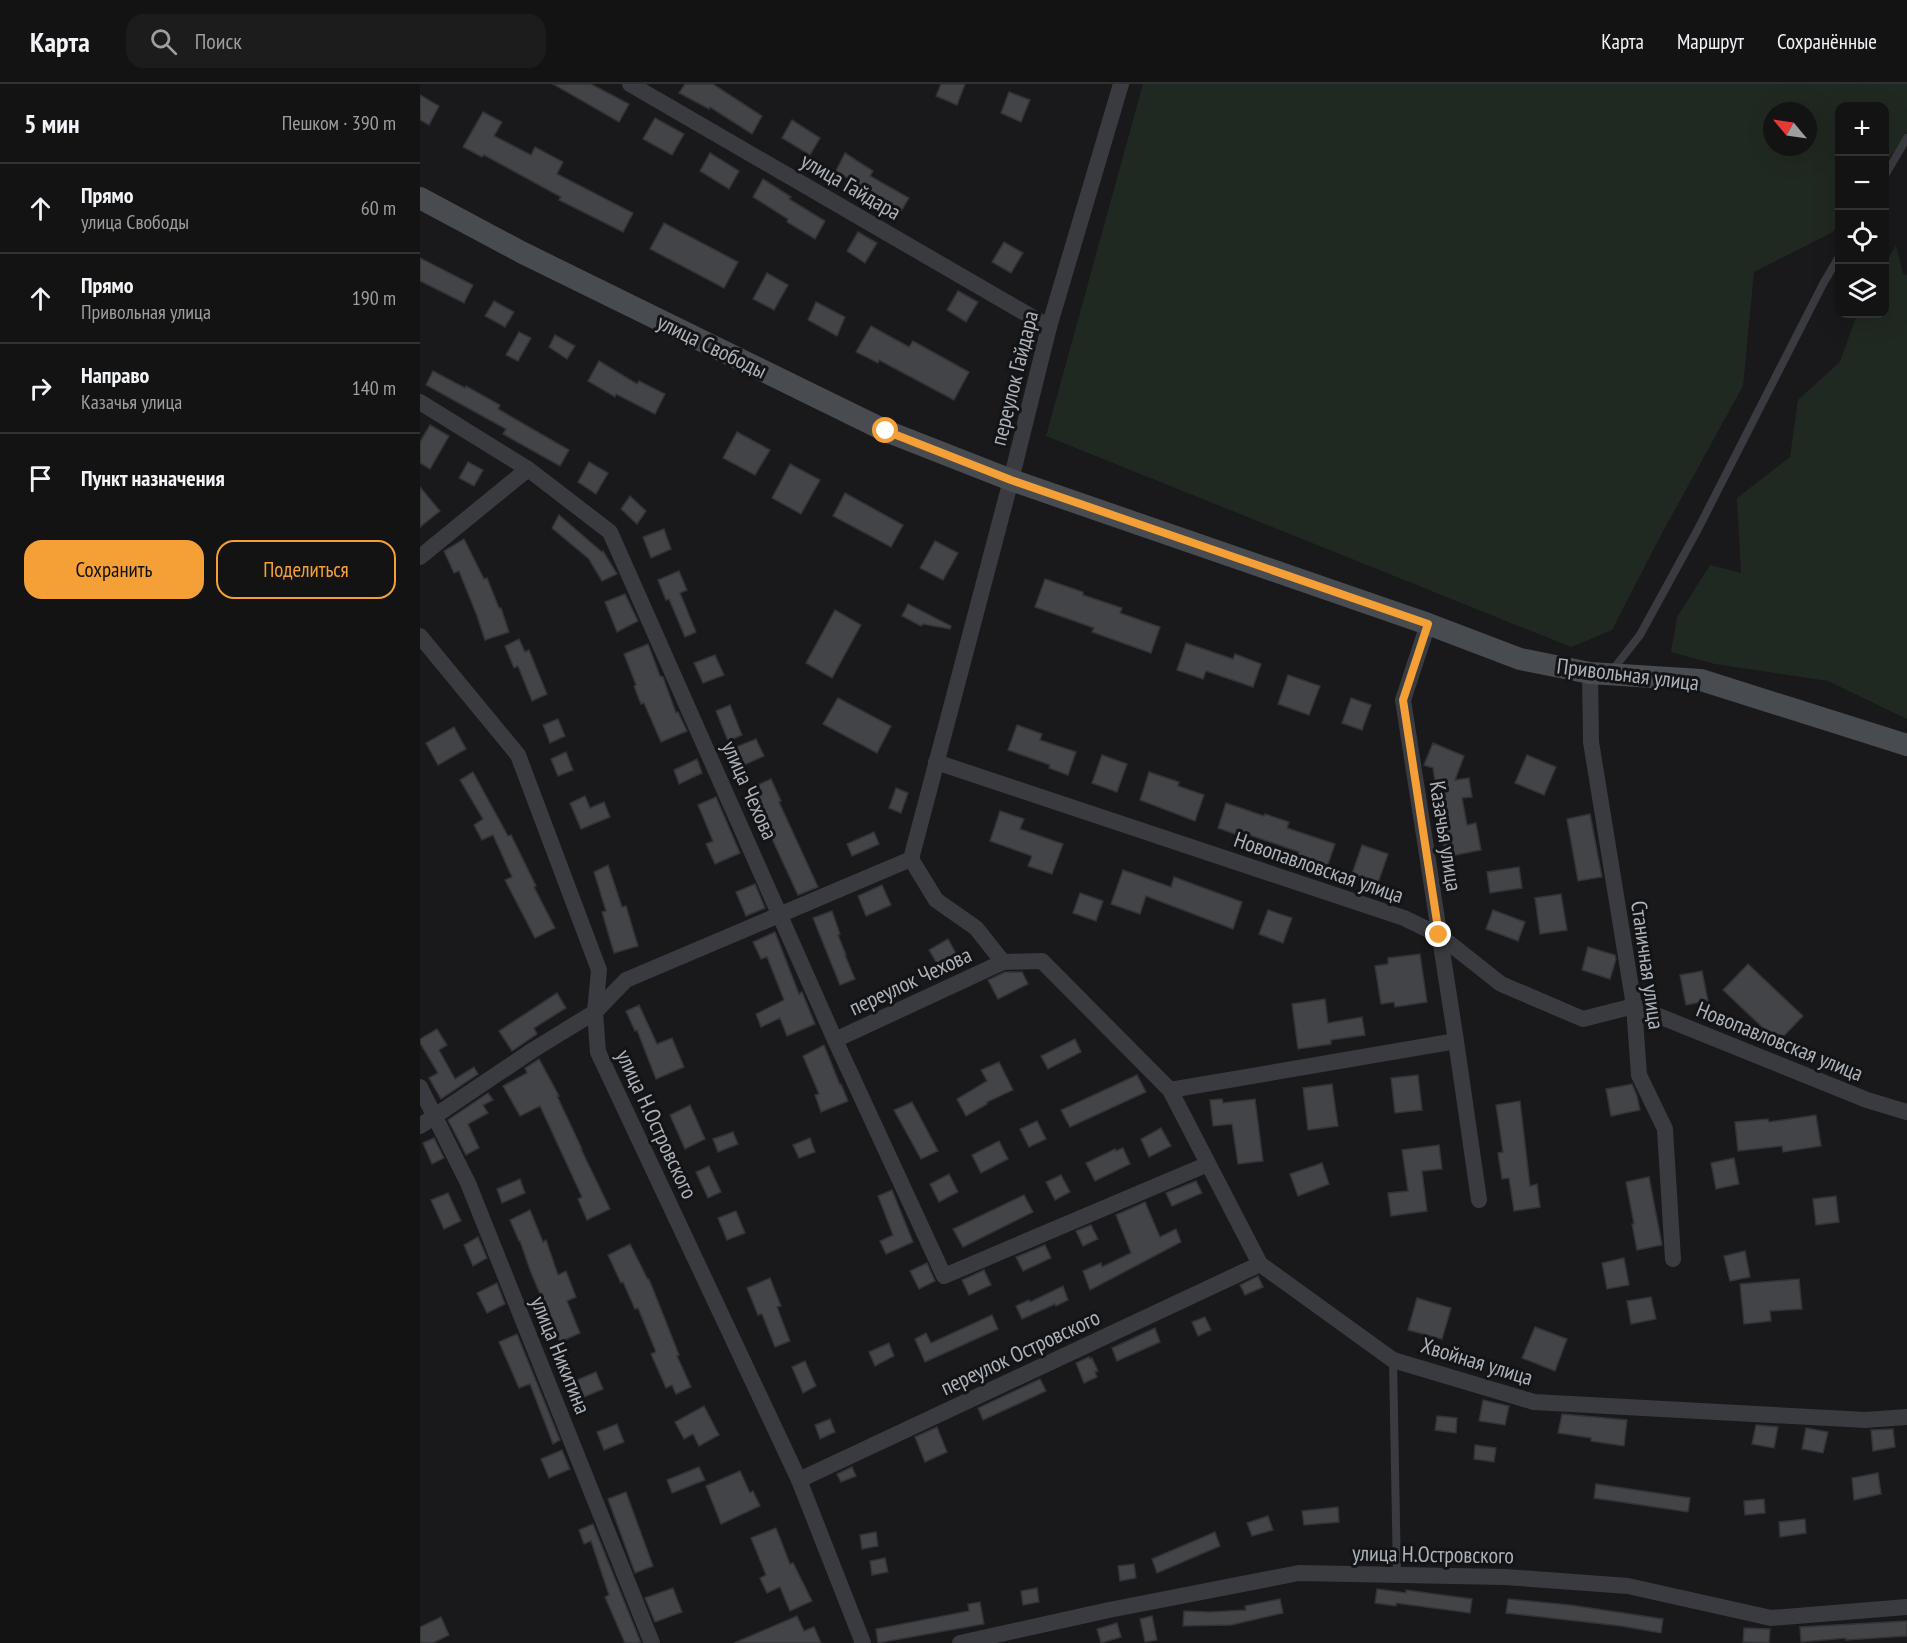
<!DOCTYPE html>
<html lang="ru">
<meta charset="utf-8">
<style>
body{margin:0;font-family:"PT Sans Narrow",sans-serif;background:#1c1c1d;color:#f1f3f6}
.controls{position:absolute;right:18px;top:18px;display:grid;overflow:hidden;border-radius:12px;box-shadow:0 6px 24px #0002}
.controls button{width:54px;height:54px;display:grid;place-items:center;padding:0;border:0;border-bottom:2px solid #323234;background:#131314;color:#f1f3f6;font:30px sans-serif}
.compass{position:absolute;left:1343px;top:18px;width:54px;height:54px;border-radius:50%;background:#131314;box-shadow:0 6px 24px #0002;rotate:299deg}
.stop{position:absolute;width:18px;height:18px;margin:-14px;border:4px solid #f5a036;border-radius:50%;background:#fff}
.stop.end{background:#f5a036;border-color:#fff;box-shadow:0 2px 6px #0008}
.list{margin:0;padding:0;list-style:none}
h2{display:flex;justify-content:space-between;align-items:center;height:78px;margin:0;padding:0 24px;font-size:26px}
h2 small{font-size:20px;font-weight:400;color:#9d9ea0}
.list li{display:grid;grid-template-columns:39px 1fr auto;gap:18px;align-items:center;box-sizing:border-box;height:90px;padding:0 24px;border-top:2px solid #323234}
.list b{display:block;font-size:22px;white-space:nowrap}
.list p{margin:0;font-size:20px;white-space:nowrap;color:#9d9ea0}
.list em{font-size:20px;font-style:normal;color:#9d9ea0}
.actions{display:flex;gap:12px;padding:18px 24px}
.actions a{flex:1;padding:14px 0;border:2px solid #f5a036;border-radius:18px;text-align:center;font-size:21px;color:#f5a036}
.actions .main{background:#f5a036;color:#111}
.icon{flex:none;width:33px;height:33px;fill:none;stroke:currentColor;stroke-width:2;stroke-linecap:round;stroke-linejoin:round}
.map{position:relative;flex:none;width:1487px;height:1559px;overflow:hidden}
header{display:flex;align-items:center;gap:36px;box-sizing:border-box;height:84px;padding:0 30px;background:#131314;border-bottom:2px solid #323234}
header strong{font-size:28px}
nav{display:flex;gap:33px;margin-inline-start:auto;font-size:21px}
.search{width:420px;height:54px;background:#1c1c1d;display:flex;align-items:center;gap:15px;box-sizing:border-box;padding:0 21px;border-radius:18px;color:#9d9ea0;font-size:22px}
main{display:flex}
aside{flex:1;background:#131314}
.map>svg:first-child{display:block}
</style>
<header>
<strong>Карта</strong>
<div class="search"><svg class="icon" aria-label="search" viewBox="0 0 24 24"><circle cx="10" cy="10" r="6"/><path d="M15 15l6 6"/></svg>Поиск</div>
<nav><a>Карта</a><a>Маршрут</a><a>Сохранённые</a></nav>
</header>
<main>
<aside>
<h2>5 мин<small>Пешком · 390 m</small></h2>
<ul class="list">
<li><svg class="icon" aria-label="ahead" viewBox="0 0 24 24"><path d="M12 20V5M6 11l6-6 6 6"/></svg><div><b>Прямо</b><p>улица Свободы</p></div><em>60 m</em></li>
<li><svg class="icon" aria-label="ahead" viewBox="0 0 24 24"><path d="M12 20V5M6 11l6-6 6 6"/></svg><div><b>Прямо</b><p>Привольная улица</p></div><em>190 m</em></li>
<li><svg class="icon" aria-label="right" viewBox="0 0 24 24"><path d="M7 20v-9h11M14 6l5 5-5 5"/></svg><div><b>Направо</b><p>Казачья улица</p></div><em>140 m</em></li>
<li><svg class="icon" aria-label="arrive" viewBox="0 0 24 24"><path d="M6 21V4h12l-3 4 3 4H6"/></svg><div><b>Пункт назначения</b></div></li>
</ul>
<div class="actions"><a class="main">Сохранить</a><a>Поделиться</a></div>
</aside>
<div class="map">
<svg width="1487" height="1559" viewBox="0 0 1487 1559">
<rect width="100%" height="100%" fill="#19191b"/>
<!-- green -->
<g fill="#202921" fill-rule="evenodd">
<path d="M723 0H1487V49L1465 80 1464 22H1420L1419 139 1413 148 1334 188 1323 302 1242 449 1192 546 1151 563 626 352ZM1352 27H1388V63H1352Z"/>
<path d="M1476 161 1483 190 1487 191V635L1408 597 1295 580 1251 568 1257 533 1290 481 1321 489 1317 414 1370 373 1378 316 1420 278 1437 230H1464L1465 181Z"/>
</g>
<!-- building -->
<g fill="#434448" stroke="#333337" stroke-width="1.5">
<path d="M133 0H171L209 20 199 38Z"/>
<path d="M265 0H293L342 32 332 50 290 23 289 25 259 9Z"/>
<path d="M521 0H545L537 21 516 12Z"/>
<path d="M589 8 610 16 601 38 581 29Z"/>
<path d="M0 11 19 22 9 41 0 36Z"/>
<path d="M63 28 82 38 74 52 111 71 115 63 143 78 137 90 213 129 203 148 139 116 141 113 64 71 62 73 43 63Z"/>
<path d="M235 34 264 50 252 71 223 55Z"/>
<path d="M372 36 400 54 390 71 362 54Z"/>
<path d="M290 69 319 87 309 105 280 87Z"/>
<path d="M425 69 453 87 450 92 489 114 477 134 458 122 462 116 416 87Z"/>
<path d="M343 95 371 113 369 115 405 137 395 155 367 138 368 135 333 113Z"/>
<path d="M244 139 318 178 304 204 230 165Z"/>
<path d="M438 148 457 159 445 179 427 167Z"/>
<path d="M584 158 603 169 591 189 572 178Z"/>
<path d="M0 174 53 201 44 219 0 197Z"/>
<path d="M347 189 368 201 354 226 333 215Z"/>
<path d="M538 207 558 218 546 238 527 226Z"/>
<path d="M74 217 94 228 85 243 65 232Z"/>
<path d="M396 218 425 233 417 252 388 236Z"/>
<path d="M451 242 489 263 493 257 549 288 534 316 459 276 458 279 436 268Z"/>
<path d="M99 248 111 254 98 277 86 271Z"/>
<path d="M135 251 155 262 147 275 129 263Z"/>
<path d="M179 277 217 300 219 297 245 310 235 330 196 310 195 313 168 297Z"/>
<path d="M13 287 45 304 46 302 80 321 78 325 149 366 140 382 83 350 86 345 6 301Z"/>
<path d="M10 341 29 352 10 385 0 379V358Z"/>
<path d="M317 348 350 366 335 391 303 374Z"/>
<path d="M48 378 63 386 54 402 39 394Z"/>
<path d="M169 378 188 389 176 410 158 398Z"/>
<path d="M370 380 400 396 381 430 352 414Z"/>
<path d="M0 403 20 427 0 443Z"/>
<path d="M425 409 483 441 471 463 413 432Z"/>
<path d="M210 412 226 427 217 440 201 425Z"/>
<path d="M139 431 182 468 183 467 197 490 182 497 169 475 132 444Z"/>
<path d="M244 445 251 465 231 474 223 453Z"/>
<path d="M44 455 64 495 67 494 79 524H81L89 548 65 556 57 532 39 487 34 489 24 467Z"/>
<path d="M515 457 538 469 523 496 500 484Z"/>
<path d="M259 487 267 506 260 509 276 548 265 553 249 515 246 516 238 496Z"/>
<path d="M625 495 663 508V511L702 524 700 529 740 543 731 569 672 548 674 544 615 523Z"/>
<path d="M205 510 218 537 197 548 185 518Z"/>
<path d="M488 520 531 542 530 545 503 540 501 542 482 532Z"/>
<path d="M415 526 441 541 412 594 386 579Z"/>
<path d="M99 555 105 568 109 566 127 610 112 617 98 582 94 584 85 562Z"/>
<path d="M766 559 813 575 815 570 841 580 833 603 786 587 783 595 757 586Z"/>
<path d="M228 560 240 592 243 593 256 629 258 628 267 647 241 658 224 619 221 620 214 602 216 601 204 570Z"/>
<path d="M295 571 304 591 283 599 274 579Z"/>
<path d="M868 591 900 602 889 631 858 620Z"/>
<path d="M418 614 471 642 457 669 403 640Z"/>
<path d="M931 614 951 621 942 646 922 639Z"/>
<path d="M310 621 322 651 308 657 296 627Z"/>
<path d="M138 635 145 652 130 659 123 641Z"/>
<path d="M597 641 622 650 620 656 656 668 648 691 629 684 630 681 588 666Z"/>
<path d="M34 643 46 665 18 681 6 659Z"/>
<path d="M336 655 344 672 324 681 316 663Z"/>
<path d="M1013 659 1044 672 1035 696 1049 694 1052 713 1042 714 1047 741 1056 739 1061 766 1026 773 1017 727 1019 726 1013 684 1004 681Z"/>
<path d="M146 668 153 686 138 692 131 675Z"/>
<path d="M682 671 707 680 697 708 672 699Z"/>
<path d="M1107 671 1136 683 1124 711 1095 699Z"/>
<path d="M277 675 282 689 259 700 254 686Z"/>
<path d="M53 688 88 752 91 751 116 802 114 803 135 844 115 854 85 796 92 793 73 751 62 756 54 741 63 735 40 696Z"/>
<path d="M729 688 759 698 758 702 784 711 775 737 720 716Z"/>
<path d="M351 695 361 717 359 718 398 803 378 811 329 705Z"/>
<path d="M476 704 488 709 481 729 469 724Z"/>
<path d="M165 712 170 724 184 718 190 733 161 745 150 719Z"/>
<path d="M296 713 320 769 295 780 286 760 293 757 278 721Z"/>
<path d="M806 719 844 732 845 730 869 738 867 744 915 760 907 783 877 773 879 768 824 749 823 753 798 744Z"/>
<path d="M580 727 604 735 600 745 643 760 632 790 608 782 612 772 570 757Z"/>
<path d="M1170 730 1182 793 1158 797 1147 735Z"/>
<path d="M454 748 459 760 432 772 427 760Z"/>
<path d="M942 761 968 770 958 799 932 790Z"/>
<path d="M188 781 202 823 206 822 218 862 194 869 182 828 186 827 174 788Z"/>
<path d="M1099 783 1102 804 1070 809 1067 788Z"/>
<path d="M703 786 751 803 754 793 822 818 813 845 726 812 720 830 691 820Z"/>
<path d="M335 800 345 824 326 832 316 808Z"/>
<path d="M462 801 471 821 446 832 438 812Z"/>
<path d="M660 809 683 817 676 837 653 829Z"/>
<path d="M1141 810 1147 846 1120 850 1115 814Z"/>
<path d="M848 826 872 834 863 859 839 850Z"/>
<path d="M1073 826 1105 838 1098 857 1066 845Z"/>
<path d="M412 827 420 850 418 851 426 871H425L435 895 420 901 393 834Z"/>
<path d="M355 848 379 910 382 908 395 940 367 952 360 934 341 943 336 930 364 916 347 873 341 875 333 858Z"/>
<path d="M528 855 541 879 523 890 509 866Z"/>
<path d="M1168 863 1195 871 1196 875 1190 895 1162 886Z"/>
<path d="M1000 870 1007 918 975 923 974 918 961 920 955 882 968 880V874Z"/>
<path d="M1328 880 1383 932 1358 958 1303 906Z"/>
<path d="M1282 887 1288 917 1266 921 1260 891Z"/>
<path d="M585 888H602L608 900 578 915 568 896Z"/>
<path d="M137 909 146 924 114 944 117 950 92 967 79 947Z"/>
<path d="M905 915 908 939 942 933 945 951 911 956V960L878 965 872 920Z"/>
<path d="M219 921 237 960 252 954 264 983 236 995 217 946 215 947 206 927Z"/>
<path d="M17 945 27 961 19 966 35 995 54 983 58 990 21 1015 9 994 18 989 0 959V955Z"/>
<path d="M655 955 661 968 628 985 621 972Z"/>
<path d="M404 961 420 1001 421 1000 428 1017 401 1028 395 1011 399 1010 383 972Z"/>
<path d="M119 975 139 1012H137L162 1065H161L190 1125 167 1136 158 1115 162 1113 120 1022 100 1032 83 1002 107 989 105 984Z"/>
<path d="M579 978 593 1006 567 1018V1020L546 1032 537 1015 567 997 561 986Z"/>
<path d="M717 991 726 1008 650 1043 641 1026Z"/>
<path d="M998 991 1002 1026 975 1029 971 994Z"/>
<path d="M912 1000 918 1042 888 1046 883 1004Z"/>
<path d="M1212 1000 1217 1012 1220 1026 1191 1032 1186 1005Z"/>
<path d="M68 1009 73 1016 63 1021 68 1029 48 1040 59 1064 46 1071 28 1036Z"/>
<path d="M802 1015 803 1019 835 1015 843 1077 818 1080 812 1040 793 1042 790 1016Z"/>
<path d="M1100 1017 1110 1102 1117 1100 1120 1123 1094 1127 1089 1094 1082 1095 1078 1069 1083 1068 1076 1021Z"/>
<path d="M492 1018 518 1067 501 1075 474 1026Z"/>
<path d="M270 1021 285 1055 265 1065 250 1031Z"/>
<path d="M1396 1031 1401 1062 1363 1068 1362 1062 1318 1067 1315 1038 1348 1035 1349 1038Z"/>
<path d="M617 1037 626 1055 609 1063 600 1045Z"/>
<path d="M741 1044 751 1062 729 1073 721 1055Z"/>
<path d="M313 1048 318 1060 298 1068 293 1055Z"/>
<path d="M14 1054 24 1074 12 1080 3 1059Z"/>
<path d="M390 1054 395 1068 379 1074 373 1061Z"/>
<path d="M579 1057 588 1075 561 1089 552 1071Z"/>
<path d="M1019 1061 1022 1085 1002 1087 1007 1127 971 1132 968 1109 988 1107 982 1066Z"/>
<path d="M703 1064 710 1080 675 1097 666 1079 695 1065 696 1067Z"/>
<path d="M1314 1074 1319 1100 1296 1105 1291 1079Z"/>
<path d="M902 1079 909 1100 878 1112 870 1090Z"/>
<path d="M289 1082 301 1108 288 1114 276 1088Z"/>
<path d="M529 1090 538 1108 519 1118 510 1100Z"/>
<path d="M641 1091 650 1108 635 1116 626 1098Z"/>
<path d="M1229 1093 1242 1161 1217 1166 1212 1140H1214L1206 1098Z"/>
<path d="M100 1095 105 1109 82 1119 77 1105Z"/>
<path d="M776 1097 782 1109 752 1122 746 1109Z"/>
<path d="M472 1106 493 1158 466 1170 460 1157 473 1151 458 1112Z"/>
<path d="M28 1109 41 1137 24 1145 11 1116Z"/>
<path d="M604 1111 613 1128 543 1163 533 1145Z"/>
<path d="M1416 1112 1419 1138 1396 1141 1393 1115Z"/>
<path d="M725 1118 740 1153 756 1145 761 1158 670 1206 663 1187 681 1179 682 1183 711 1169 696 1131Z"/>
<path d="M110 1126 123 1158 126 1156 138 1191 146 1187 156 1213 147 1217 160 1249 140 1258 110 1186 100 1157H99L90 1136Z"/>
<path d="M316 1127 325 1149 307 1156 298 1134Z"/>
<path d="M671 1141 678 1155 663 1162 656 1147Z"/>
<path d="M58 1153 67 1174 53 1182 44 1161Z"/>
<path d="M210 1160 228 1196 229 1195 259 1271 257 1272 271 1303 256 1310 252 1301 246 1304 231 1270 236 1268 218 1224 215 1225 203 1198 201 1199 188 1171Z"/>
<path d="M625 1161 631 1174 603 1187 596 1173Z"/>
<path d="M1325 1167 1330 1193 1310 1197 1304 1172Z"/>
<path d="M1204 1174 1209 1201 1187 1205 1182 1179Z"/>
<path d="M507 1179 515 1197 499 1205 490 1187Z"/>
<path d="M564 1186 571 1201 549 1211 542 1196Z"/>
<path d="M838 1192 843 1203 825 1211 820 1201Z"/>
<path d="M350 1194 361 1222 357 1223 370 1257 355 1263 342 1230 338 1231 327 1204Z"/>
<path d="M1379 1195 1382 1225 1350 1227 1351 1237 1324 1240 1320 1200Z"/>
<path d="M77 1199 85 1220 67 1229 57 1209Z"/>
<path d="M643 1202 648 1216 636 1222 635 1220 602 1235 596 1222 609 1216 610 1218Z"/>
<path d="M1231 1213 1236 1235 1211 1240 1207 1217Z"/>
<path d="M997 1214 1031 1224 1022 1255 988 1246Z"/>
<path d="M572 1231 578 1245 505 1278 495 1255 506 1249 511 1259Z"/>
<path d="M785 1233 791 1246 778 1252 772 1238Z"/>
<path d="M1115 1243 1147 1255 1135 1287 1102 1274Z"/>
<path d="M735 1244 740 1258 697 1277 692 1264Z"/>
<path d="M97 1250 140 1356 133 1360 110 1300 99 1304 79 1258Z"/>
<path d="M469 1259 474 1272 455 1282 449 1268Z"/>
<path d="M669 1273 670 1275 672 1274 678 1287 675 1288 677 1293 664 1299 656 1279Z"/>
<path d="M385 1277 396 1302 383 1309 372 1283Z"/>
<path d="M176 1288 183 1305 164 1313 157 1296Z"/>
<path d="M620 1295 626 1307 563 1336 558 1324Z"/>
<path d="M1063 1316 1089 1322 1085 1341 1059 1337Z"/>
<path d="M284 1322 299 1351 279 1362 273 1350 264 1355 255 1338Z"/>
<path d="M1142 1330 1207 1336 1204 1362 1171 1357V1354L1138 1349Z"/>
<path d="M1017 1332 1037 1334 1036 1349 1015 1346Z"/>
<path d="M410 1335 415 1348 400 1355 395 1341Z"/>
<path d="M197 1340 204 1358 184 1366 177 1348Z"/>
<path d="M1336 1341 1358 1343 1354 1364 1332 1360Z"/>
<path d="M517 1343 527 1368 505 1378 495 1353Z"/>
<path d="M1386 1344 1408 1348 1403 1369 1382 1365Z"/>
<path d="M1473 1345 1475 1363 1453 1367 1451 1346Z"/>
<path d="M1055 1361 1076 1364 1074 1378 1054 1375Z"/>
<path d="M142 1366 150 1385 129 1394 121 1375Z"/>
<path d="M279 1383 285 1396 252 1409 247 1396Z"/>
<path d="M432 1383 436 1392 421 1398 417 1390Z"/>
<path d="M320 1387 330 1409 333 1407 340 1422 301 1440 286 1402Z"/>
<path d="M1458 1389 1461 1410 1434 1416 1432 1394Z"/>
<path d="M1176 1400 1270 1414 1268 1428 1174 1414Z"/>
<path d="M206 1408 233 1482 215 1489 188 1415Z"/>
<path d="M1344 1415 1345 1429 1325 1431 1324 1417Z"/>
<path d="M918 1423 919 1438 884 1441 882 1427Z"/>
<path d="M848 1432 853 1446 832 1452 827 1439Z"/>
<path d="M1385 1435 1386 1449 1360 1453 1359 1438Z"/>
<path d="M173 1440 221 1559H205L185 1513 189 1511 171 1457 164 1460 159 1446Z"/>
<path d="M356 1444 370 1480 373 1479 392 1517 370 1527 360 1503 347 1509 340 1494 346 1491 331 1454Z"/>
<path d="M456 1448 458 1462 442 1465 440 1451Z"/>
<path d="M795 1448 800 1462 737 1489 732 1475Z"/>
<path d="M465 1474 468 1488 452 1491 450 1477Z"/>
<path d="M714 1480 716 1494 700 1497 698 1482Z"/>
<path d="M253 1504 262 1528 235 1538 225 1514Z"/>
<path d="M617 1504 619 1518 603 1521 601 1507Z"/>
<path d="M957 1505 986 1509V1506L1052 1515 1050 1529 976 1519V1522L955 1519Z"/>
<path d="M860 1515 863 1529 811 1541 763 1542 764 1527 789 1528 826 1526 825 1522Z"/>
<path d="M1088 1515 1150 1521 1243 1535 1241 1549 1201 1542 1086 1529Z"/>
<path d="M560 1518 564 1540 458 1559 456 1545 549 1527 548 1520Z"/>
<path d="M377 1532 384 1547 394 1543 401 1559H314Z"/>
<path d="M732 1532 737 1556 725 1558 720 1535Z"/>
<path d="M21 1533 29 1551 13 1559H0V1543Z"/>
<path d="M1487 1537V1552L1426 1556V1554L1381 1558 1380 1543Z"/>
<path d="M697 1539 701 1553 681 1559 677 1545Z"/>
<path d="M1324 1544 1350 1545 1349 1559 1323 1558Z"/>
</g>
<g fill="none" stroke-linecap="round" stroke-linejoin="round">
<!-- lane -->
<g stroke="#3a3b40" stroke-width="8">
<path d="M1464 93 1487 54"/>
<path d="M1191 588 1220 551 1278 445 1403 200 1420 171"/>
<path d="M973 1276 977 1491"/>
</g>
<!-- street -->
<g stroke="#3a3b40" stroke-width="16">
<path d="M210 0 629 243"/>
<path d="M0 318 108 385 190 448 415 956 524 1192 788 1080"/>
<path d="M0 473 108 385"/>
<path d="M1008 540 983 616 1036 957 1059 1116"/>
<path d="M0 552 98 671 179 886 175 928 178 968 379 1396 443 1559"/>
<path d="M1170 589 1171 658 1214 922 1219 991 1245 1045 1253 1175"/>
<path d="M516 678 984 834 1019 851 1081 900 1163 935 1214 922 1447 1016 1487 1028"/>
<path d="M491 775 516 816 556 844 583 878 622 877 750 1006 840 1180 973 1276 1114 1318 1445 1336 1487 1333"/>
<path d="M491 775 591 396 629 243 701 0"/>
<path d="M415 956 583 878"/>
<path d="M0 1003 48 1099 232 1559"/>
<path d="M750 1006 1036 957"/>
<path d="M0 1042 113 966 175 928 206 896 491 775"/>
<path d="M379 1396 840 1180"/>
<path d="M540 1559 689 1526 879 1489 1085 1493 1208 1502 1351 1534 1487 1523"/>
</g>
<!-- secondary -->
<path stroke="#484b50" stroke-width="22" d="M0 114 101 168 466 347 591 396 1008 540 1100 575 1170 589 1281 596 1487 661"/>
</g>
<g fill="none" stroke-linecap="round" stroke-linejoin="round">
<!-- route -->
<path stroke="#f5a036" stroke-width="8" d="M466 347 591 396 1008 540 983 616 1019 851"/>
</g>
<g text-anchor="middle" stroke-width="6" stroke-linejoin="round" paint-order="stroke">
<!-- street labels -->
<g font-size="22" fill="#abb2bb" stroke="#141416">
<text transform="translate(431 102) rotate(30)" y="8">улица Гайдара</text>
<text transform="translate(292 262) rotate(26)" y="8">улица Свободы</text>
<text transform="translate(594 294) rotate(-76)" y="8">переулок Гайдара</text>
<text transform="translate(1208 590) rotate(7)" y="8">Привольная улица</text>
<text transform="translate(330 706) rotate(66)" y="8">улица Чехова</text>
<text transform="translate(1026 752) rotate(81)" y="8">Казачья улица</text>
<text transform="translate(899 783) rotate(19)" y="8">Новопавловская улица</text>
<text transform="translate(1228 881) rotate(82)" y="8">Станичная улица</text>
<text transform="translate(490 897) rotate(-25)" y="8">переулок Чехова</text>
<text transform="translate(1360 957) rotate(22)" y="8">Новопавловская улица</text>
<text transform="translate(237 1040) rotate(65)" y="8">улица Н.Островского</text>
<text transform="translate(600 1268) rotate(-25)" y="8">переулок Островского</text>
<text transform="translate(141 1271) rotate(68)" y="8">улица Никитина</text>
<text transform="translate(1057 1277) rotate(17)" y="8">Хвойная улица</text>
<text transform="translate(1013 1470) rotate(1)" y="8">улица Н.Островского</text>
</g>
</g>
</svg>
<div class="controls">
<button>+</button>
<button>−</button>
<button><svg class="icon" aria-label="locate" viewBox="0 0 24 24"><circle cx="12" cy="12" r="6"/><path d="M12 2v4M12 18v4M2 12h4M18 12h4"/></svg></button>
<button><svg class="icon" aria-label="layers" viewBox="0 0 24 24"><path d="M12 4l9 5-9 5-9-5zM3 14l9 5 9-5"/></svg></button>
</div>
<svg class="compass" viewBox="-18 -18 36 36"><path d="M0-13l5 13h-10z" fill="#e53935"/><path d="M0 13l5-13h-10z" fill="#9d9ea0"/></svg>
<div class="stop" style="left:466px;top:347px"></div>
<div class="stop end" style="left:1019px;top:851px"></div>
</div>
</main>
